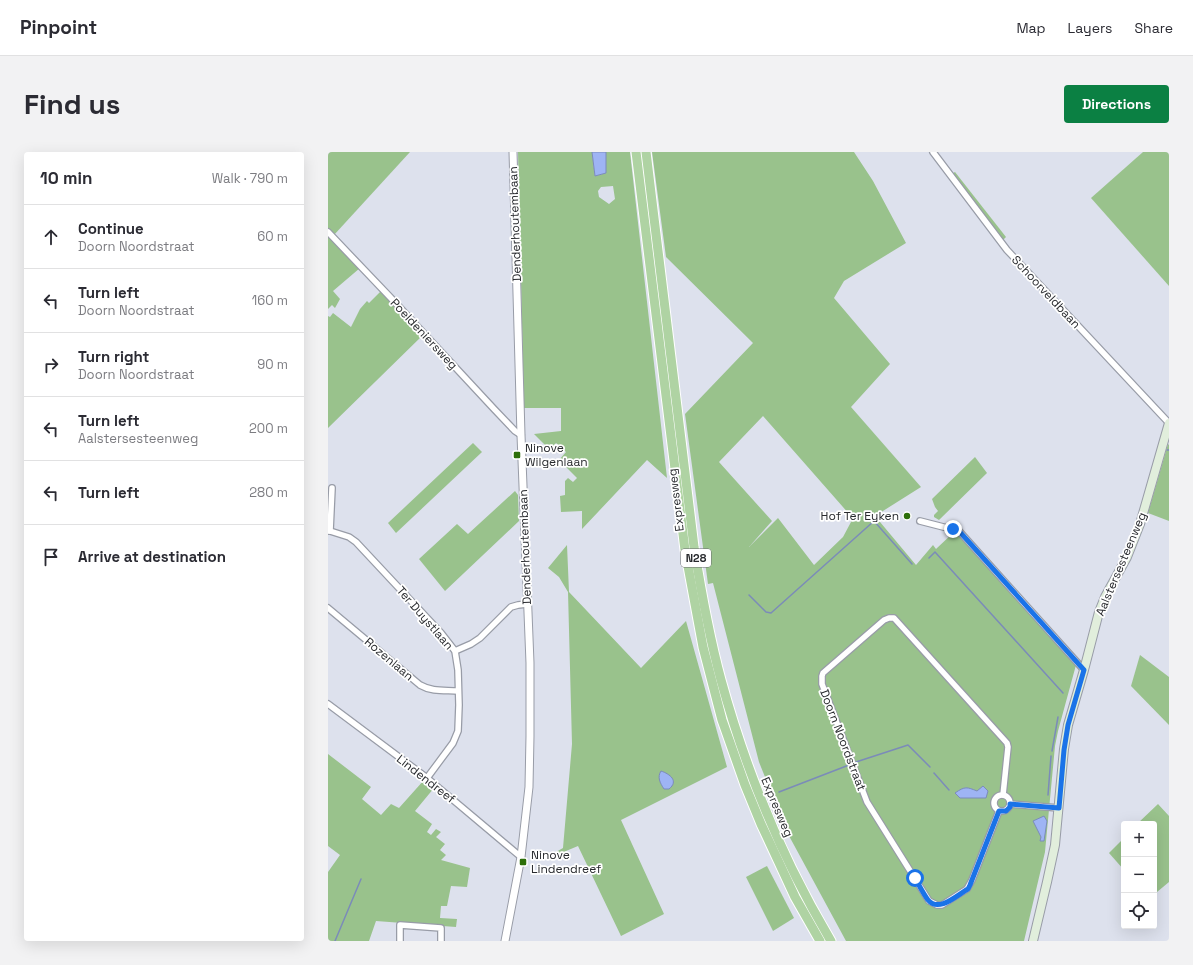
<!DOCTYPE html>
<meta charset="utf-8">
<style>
body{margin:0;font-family:"Space Grotesk",sans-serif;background:#f2f2f3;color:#2b2b33}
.controls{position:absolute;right:12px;bottom:12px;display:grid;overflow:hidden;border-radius:4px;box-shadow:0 4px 16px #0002}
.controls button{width:36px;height:36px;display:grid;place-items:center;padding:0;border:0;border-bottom:1px solid #e1e1e2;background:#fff;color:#2b2b33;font:20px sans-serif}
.stop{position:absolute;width:12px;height:12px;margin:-9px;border:3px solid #1a73e8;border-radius:50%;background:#fff}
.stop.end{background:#1a73e8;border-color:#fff;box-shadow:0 1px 4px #0008}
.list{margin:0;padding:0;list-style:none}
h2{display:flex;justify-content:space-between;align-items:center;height:52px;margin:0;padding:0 16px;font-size:17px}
h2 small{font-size:13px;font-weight:400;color:#7c7c81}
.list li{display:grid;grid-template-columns:26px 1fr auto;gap:12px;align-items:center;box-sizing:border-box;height:64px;padding:0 16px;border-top:1px solid #e1e1e2}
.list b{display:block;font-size:15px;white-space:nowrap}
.list p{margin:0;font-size:13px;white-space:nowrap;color:#7c7c81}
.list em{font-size:13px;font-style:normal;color:#7c7c81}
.icon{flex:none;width:22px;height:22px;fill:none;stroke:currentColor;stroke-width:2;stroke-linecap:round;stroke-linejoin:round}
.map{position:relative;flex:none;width:841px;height:789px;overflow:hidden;border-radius:4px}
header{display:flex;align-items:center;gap:24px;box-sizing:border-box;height:56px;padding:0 20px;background:#fff;border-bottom:1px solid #e1e1e2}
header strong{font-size:19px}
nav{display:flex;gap:22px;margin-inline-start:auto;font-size:14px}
.intro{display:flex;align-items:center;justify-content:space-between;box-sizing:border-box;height:96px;padding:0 24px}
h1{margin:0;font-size:28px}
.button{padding:10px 18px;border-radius:4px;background:#0b8043;color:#fff;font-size:14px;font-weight:700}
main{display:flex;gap:24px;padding:0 24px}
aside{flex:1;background:#fff;border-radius:4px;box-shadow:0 4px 16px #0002}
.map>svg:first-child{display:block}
</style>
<header>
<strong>Pinpoint</strong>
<nav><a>Map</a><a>Layers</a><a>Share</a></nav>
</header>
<div class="intro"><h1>Find us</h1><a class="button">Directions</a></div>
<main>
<aside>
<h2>10 min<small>Walk · 790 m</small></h2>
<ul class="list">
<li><svg class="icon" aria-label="ahead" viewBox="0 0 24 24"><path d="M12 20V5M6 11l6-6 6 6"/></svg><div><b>Continue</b><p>Doorn Noordstraat</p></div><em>60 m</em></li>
<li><svg class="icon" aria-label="left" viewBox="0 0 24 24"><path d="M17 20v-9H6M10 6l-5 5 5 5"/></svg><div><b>Turn left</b><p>Doorn Noordstraat</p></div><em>160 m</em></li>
<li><svg class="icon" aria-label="right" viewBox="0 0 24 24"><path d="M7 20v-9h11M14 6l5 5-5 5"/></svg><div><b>Turn right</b><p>Doorn Noordstraat</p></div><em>90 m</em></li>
<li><svg class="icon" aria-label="left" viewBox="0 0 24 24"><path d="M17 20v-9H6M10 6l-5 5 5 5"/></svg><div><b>Turn left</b><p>Aalstersesteenweg</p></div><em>200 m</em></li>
<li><svg class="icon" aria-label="left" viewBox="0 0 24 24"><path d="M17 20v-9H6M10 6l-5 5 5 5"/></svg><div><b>Turn left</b></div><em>280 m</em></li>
<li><svg class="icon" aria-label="arrive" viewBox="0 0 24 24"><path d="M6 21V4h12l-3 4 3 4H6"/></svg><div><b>Arrive at destination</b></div></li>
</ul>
</aside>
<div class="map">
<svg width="841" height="789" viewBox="0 0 841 789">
<rect width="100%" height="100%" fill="#dde1ed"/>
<!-- green -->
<g fill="#99c28c" fill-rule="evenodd">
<path d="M0 0H82L6 83 0 77Z"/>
<path d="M190 0H264L267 24 278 21V0H302L339 326 319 308 254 377V359L233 360 232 344 237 343V329L240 326 245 330 249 326 231 308 238 300 228 291 222 298 206 282 233 279V256H196ZM285 34 287 47 281 52 271 45 270 39 273 35Z"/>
<path d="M324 0H526L545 29 578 91 516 129 506 146 562 212 523 255 593 335 547 364 588 413 605 393 608 397 625 381 630 382 748 513 730 579 727 594 717 700 696 789H518L460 682 431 610 385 431 380 432 357 262 425 191 338 105ZM435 264 522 363 523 370 515 385 486 413 450 366 421 395 444 369 391 310Z"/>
<path d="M815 0H841V134L763 46Z"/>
<path d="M627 20 678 85 675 88 622 23Z"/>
<path d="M0 83 32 116 5 139 12 147 7 156 4 153 0 157Z"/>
<path d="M53 139 95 183 0 276V164L2 165 5 161 23 175 32 157 39 149 41 151Z"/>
<path d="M145 291 154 300 68 381 60 371Z"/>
<path d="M840 292 841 293V369L820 361Z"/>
<path d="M647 305 659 321 611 368 606 365V363L610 359 607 355 604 347Z"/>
<path d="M187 339 190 343 191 369 117 439 91 407 129 372 140 382Z"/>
<path d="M239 393 241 440 313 516 358 469 399 615 293 668 336 762 293 784 250 694 238 699 232 703 228 700 235 696 244 592 240 440 231 425 220 416Z"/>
<path d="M812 503 841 525V573L803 534Z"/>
<path d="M0 602 43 635 34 647 53 663 63 652 71 656 96 628 106 636 87 659 104 672 99 680 103 683 108 677 113 680 108 685 117 692 112 698 118 703 113 708 142 716 139 735 123 734 119 754H113L112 766 129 767 128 775 48 769 41 789H0V720L12 703 0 694Z"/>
<path d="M830 652 841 664V730L829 740 826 737V672H809Z"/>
<path d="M796 686V718L781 701Z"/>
<path d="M439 714 466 766 445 779 418 725Z"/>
</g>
<!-- water -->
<g fill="#9eb4f4" stroke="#7b8bb9">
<path d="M264 0H278V21L267 24Z"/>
<path d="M333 619C342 622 351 629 341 637H336C332 631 329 625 333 619Z"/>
<path d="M655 634 660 639 658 646H632L627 641C637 634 639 635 649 639Z"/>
<path d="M716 664 719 669 716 689H712L713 685 705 669Z"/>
</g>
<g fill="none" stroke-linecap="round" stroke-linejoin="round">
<!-- stream -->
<g stroke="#7b8bb9" stroke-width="1.5">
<path d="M839 298H841"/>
<path d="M601 406 607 400 735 541"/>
<path d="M421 443 438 460 443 461 546 369 584 412"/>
<path d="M724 599 730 565"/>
<path d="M528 610 580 593 602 615"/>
<path d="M606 621 621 638"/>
<path d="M451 640 521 613"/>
<path d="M720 643 723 604"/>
<path d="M7 789 33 727"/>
</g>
<!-- minor casing -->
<g stroke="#989ca7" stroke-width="8">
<g id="minor">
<path d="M605 0 679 98 841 271"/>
<path d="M0 80 62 145 167 258 187 279 193 283"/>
<path d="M592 369 631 379 756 518"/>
<path d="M0 379H2L21 385 28 390 113 481 127 499 130 518 131 553 130 579 125 591 99 626"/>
<path d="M2 379 4 336"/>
<path d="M0 456 92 533C104 540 117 538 130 539"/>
<path d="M127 499 143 492 152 486 183 455 190 453 199 452"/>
<path d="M0 552 99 626 193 705"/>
<circle cx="674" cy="651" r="8"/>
<path d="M682 652 731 656"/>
<path d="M671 659 644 728 639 737 614 753H609L601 749 539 650 494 532V524L495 521 556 468 561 466H566L679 591 680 595 675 643"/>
<path d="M72 789V773L113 776V789"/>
</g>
</g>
<!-- tertiary casing -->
<g stroke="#989ca7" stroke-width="9">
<path id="tertiary" d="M177 789 193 705 201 635 202 584V511L193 283 185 0"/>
</g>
<!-- secondary casing -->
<g stroke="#989ca7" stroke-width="10">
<path id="secondary" d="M705 789 719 730 727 693 736 597 740 573 756 518 771 460 777 445 799 405 812 372 841 271"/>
</g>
<!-- trunk casing -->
<g stroke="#fff" stroke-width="11">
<g id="trunk">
<path d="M308 0 357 398 375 495 394 568 417 633 433 672 454 717 467 745 492 789"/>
<path d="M318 0 366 395C373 439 381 484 393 528 418 619 454 707 503 789"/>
</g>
</g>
<!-- minor -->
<use href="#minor" stroke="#fff" stroke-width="5.5"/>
<!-- tertiary -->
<use href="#tertiary" stroke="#fff" stroke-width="7"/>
<!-- secondary -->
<use href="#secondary" stroke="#e1eedc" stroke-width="8"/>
<!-- trunk -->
<use href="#trunk" stroke="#afd3a3" stroke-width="9"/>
</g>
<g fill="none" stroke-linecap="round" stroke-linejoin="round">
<!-- route -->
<path stroke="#1a73e8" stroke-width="5" d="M587 726C591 733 595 741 600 748 611 761 629 743 640 737L642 733 671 659H678L682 655V652L731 656 736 598 740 573 756 518 631 379 625 377"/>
</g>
<!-- markers -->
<g fill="#2d6f09" stroke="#fff" stroke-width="1.5">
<rect x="185" y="299" width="8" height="8" rx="2"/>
<circle cx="579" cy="364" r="4"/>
<rect x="191" y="706" width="8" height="8" rx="2"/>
</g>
<g text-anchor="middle" stroke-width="3.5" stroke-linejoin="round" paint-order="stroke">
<!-- shield labels -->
<rect fill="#fff" stroke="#686a6d" stroke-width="1" x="353" y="397" width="30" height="18" rx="3"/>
<g font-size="11" font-weight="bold" fill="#282a2e">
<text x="368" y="410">N28</text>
</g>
<!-- street labels -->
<g font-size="12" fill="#282a2e" stroke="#fff">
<text transform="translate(187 72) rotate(-92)" y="4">Denderhoutembaan</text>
<text transform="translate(718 140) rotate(47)" y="4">Schoorveldbaan</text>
<text transform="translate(96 182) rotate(47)" y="4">Poeldeniersweg</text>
<text transform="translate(348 348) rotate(-97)" y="4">Expresweg</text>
<text transform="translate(197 395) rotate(-92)" y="4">Denderhoutembaan</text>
<text transform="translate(793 412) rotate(-67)" y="4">Aalstersesteenweg</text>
<text transform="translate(97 466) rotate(49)" y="4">Ter Duystlaan</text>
<text transform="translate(61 507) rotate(40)" y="4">Rozenlaan</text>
<text transform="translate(515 588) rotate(69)" y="4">Doorn Noordstraat</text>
<text transform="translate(98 627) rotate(38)" y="4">Lindendreef</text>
<text transform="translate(449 655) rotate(67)" y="4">Expresweg</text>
</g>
<!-- poi labels -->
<g font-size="12" fill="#282a2e" stroke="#fff" text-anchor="start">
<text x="197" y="300">Ninove<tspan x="197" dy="14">Wilgenlaan</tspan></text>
<text x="571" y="368" text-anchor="end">Hof Ter Eyken</text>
<text x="203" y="707">Ninove<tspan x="203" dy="14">Lindendreef</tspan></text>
</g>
</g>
</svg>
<div class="controls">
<button>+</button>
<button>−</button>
<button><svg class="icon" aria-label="locate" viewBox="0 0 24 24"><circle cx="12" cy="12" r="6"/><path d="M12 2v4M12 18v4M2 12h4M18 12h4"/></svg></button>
</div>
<div class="stop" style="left:587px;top:726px"></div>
<div class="stop end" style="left:625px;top:377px"></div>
</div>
</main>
